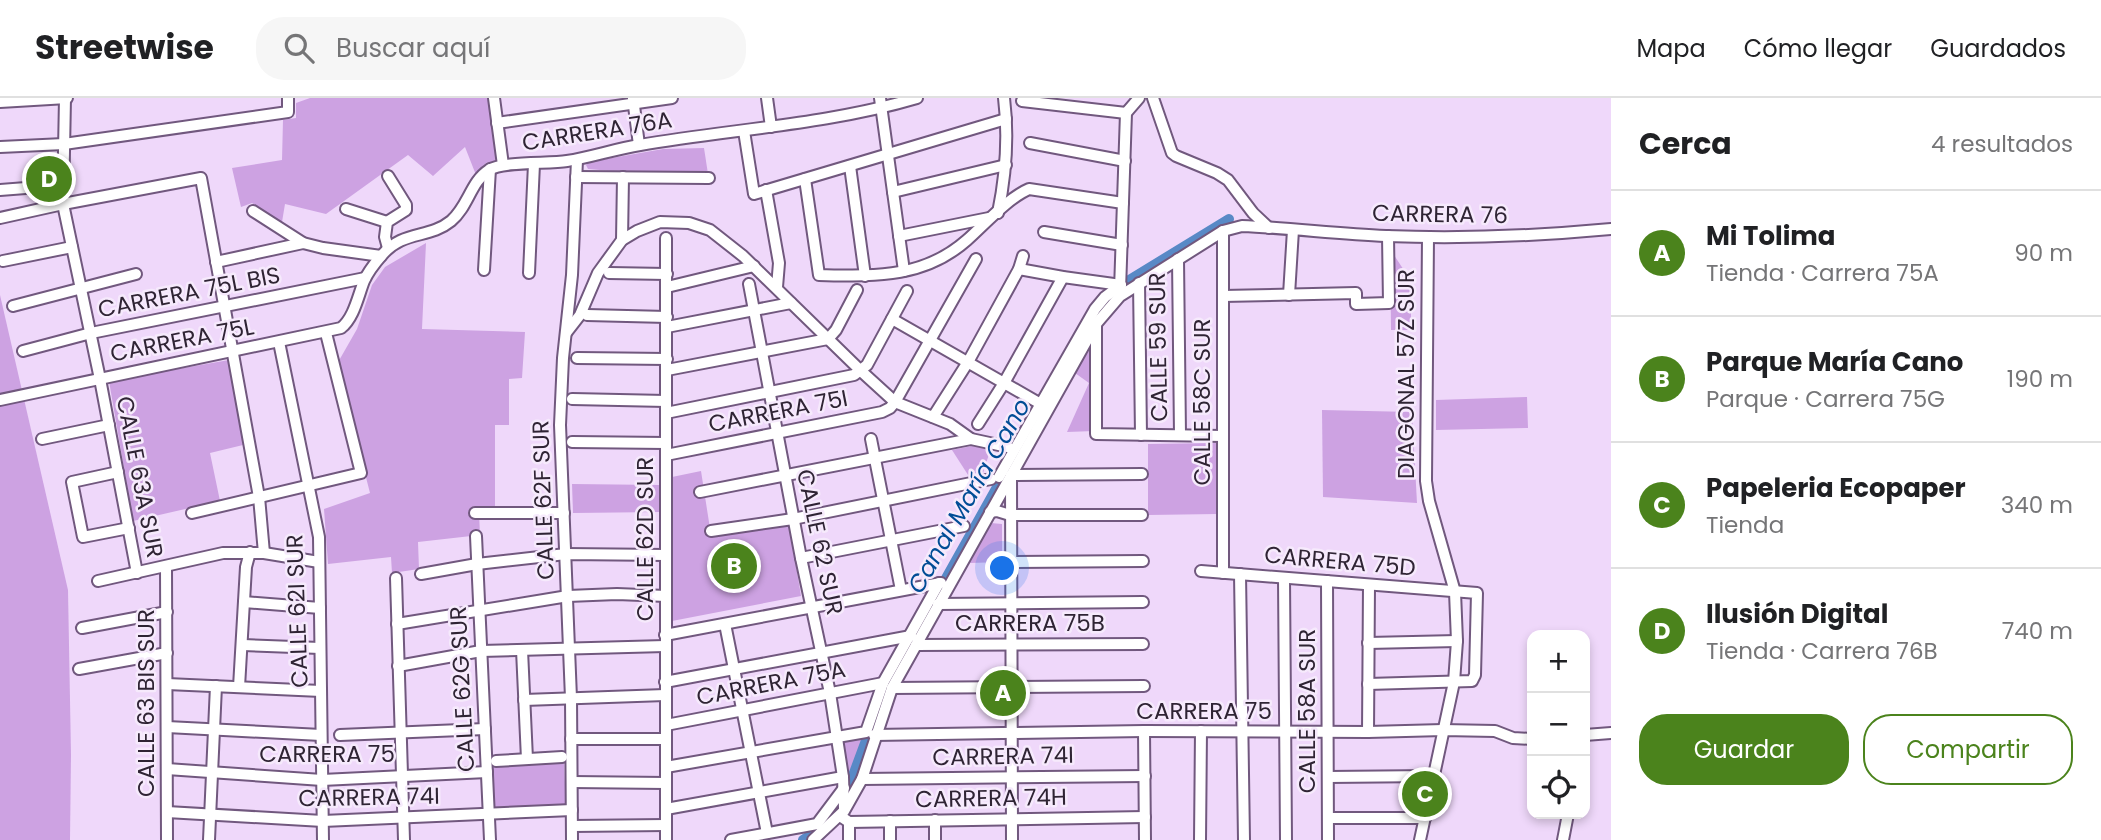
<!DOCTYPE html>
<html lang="es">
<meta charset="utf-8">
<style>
body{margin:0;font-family:Poppins,sans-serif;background:#f6f6f6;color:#202124}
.controls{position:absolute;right:21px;bottom:21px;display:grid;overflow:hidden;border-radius:14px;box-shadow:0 4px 10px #0003}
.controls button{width:63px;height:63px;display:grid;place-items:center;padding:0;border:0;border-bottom:2px solid #e0e0e0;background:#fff;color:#202124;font:35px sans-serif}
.you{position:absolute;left:1003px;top:471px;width:24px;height:24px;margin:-18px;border:5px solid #fff;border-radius:50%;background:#1a73e8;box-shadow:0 0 0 10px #1a73e833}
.badge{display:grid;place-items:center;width:46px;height:46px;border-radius:50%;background:#4b831c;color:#fff;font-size:23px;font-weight:700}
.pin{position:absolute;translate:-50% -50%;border:4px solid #fff;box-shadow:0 2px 7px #0006}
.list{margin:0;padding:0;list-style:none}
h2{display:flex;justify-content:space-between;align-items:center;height:91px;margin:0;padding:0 28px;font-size:30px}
h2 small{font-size:23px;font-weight:400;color:#757577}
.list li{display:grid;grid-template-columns:46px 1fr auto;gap:21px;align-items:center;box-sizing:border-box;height:126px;padding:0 28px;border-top:2px solid #e0e0e0}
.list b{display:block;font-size:26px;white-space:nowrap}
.list p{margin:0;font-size:23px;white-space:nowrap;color:#757577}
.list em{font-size:23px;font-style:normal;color:#757577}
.actions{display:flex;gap:14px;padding:21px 28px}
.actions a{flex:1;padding:16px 0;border:2px solid #4b831c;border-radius:28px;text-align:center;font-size:24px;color:#4b831c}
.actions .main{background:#4b831c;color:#fff}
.icon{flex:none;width:38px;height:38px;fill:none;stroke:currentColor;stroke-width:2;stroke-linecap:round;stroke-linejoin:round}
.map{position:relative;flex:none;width:1611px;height:742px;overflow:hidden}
header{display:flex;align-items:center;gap:42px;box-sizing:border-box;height:98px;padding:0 35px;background:#fff;border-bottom:2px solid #e0e0e0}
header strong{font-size:33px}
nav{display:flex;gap:38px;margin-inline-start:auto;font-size:24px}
.search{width:490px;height:63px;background:#f6f6f6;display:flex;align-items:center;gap:18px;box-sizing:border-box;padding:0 24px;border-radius:28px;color:#757577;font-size:26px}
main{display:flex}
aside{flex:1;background:#fff}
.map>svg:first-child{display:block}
</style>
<header>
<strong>Streetwise</strong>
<div class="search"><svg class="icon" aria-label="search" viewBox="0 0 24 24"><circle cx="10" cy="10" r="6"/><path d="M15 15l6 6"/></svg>Buscar aquí</div>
<nav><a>Mapa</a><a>Cómo llegar</a><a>Guardados</a></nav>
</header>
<main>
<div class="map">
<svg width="1611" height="742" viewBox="0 0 1611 742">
<rect width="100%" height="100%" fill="#efd8fa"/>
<!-- green -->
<g fill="#cda2e2">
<path d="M310 0H488L498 63 486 65 476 77 465 49 433 78 408 57 326 116 285 106 282 124 252 105 241 109 232 70 282 62 283 22 296 20V5Z"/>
<path d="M704 50 708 76 658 77 588 71 586 67 589 64 663 51Z"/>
<path d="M426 145 422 231 525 234 522 280 509 281V327H495V415H479L480 437 418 444 419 471 392 475 391 459 328 466 324 411 370 395 337 266 357 231 372 187 385 169Z"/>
<path d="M1390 151 1411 183V232H1391Z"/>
<path d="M0 197 68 492 71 657 70 742H0Z"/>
<path d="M1094 245V333L1067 334 1089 285 1075 275Z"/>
<path d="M229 262 243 347 210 355 220 403 133 423 109 283Z"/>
<path d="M1527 299 1528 330 1436 332V302Z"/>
<path d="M1322 312 1412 314 1417 405 1323 399Z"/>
<path d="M1217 345V416L1148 417V346Z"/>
<path d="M972 348 991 350 982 378 970 380 952 352Z"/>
<path d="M701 373 711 437 789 425 801 498 672 523V379Z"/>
<path d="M572 386 660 387V414L573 415Z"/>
<path d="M991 425 1002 426V464L970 465Z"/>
<path d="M868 637 848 691 841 642Z"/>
<path d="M564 664 566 708 495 712 492 669Z"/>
</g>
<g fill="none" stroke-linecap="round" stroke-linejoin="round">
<!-- canal -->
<g stroke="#5889c6" stroke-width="10">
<path d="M1117 194 1126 184 1229 121"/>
<path d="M940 491 1006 373"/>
<path d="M803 742 826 727 848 691 871 629"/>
</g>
<!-- minor casing -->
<g stroke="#71587e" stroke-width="14">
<g id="minor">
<path d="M65 0 63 106 100 281 137 475"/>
<path d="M494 0 503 67"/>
<path d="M633 0 639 47"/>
<path d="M767 0 771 29"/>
<path d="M880 0 904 173"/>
<path d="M1153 0 1172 55 1176 58 1217 75 1228 82 1253 115 1269 130"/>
<path d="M1022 3 1126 15"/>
<path d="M0 4 67 0"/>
<path d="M497 25 672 0"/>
<path d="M744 33 754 96 1006 21"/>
<path d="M1030 45 1125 63"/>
<path d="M0 49 64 46 288 14V0"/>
<path d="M850 68 865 178"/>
<path d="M388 78 406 107V112L387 124 385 139 388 150"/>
<path d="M576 79 709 80"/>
<path d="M805 81 819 177C873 178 923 181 967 142 984 127 1008 100 1029 91L1123 105"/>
<path d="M0 92 64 87"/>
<path d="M766 92 779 165 777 189"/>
<path d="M893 94 1006 67"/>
<path d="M346 111 387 124"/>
<path d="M253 113 303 145 323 150 381 158"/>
<path d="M998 115C1006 76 1009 40 1004 0"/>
<path d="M0 120 63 106 201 80 259 399 264 455"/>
<path d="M1044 134 1122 147"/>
<path d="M899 138 989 120"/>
<path d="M622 142 623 79"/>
<path d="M1178 161 1180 337"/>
<path d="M3 163 72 149"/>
<path d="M216 164 303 145"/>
<path d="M1019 171 1063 179 1121 187"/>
<path d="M484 172 490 71"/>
<path d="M529 175 534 66"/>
<path d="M609 175 667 176"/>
<path d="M1139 185 1141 337"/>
<path d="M749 186 801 460 830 595 843 679 844 710"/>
<path d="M667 189 754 168"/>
<path d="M1120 192 1126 15 1139 0"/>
<path d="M1289 197 1293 132"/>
<path d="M1223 198 1356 195V206L1389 205 1388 138"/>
<path d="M13 208 136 176"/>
<path d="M587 217 667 219"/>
<path d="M892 221 1046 309"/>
<path d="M1096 228V336L1223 338"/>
<path d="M667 229 791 205"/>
<path d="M566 235 580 217 598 175 622 142 637 133 660 124 689 125 710 132 743 158 861 273 895 304 950 326 971 341"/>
<path d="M279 244 319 439 323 742"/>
<path d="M23 253 91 235 365 180"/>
<path d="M577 260 667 261"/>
<path d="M667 272 828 241 836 232 857 192"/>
<path d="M572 301 666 303"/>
<path d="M0 302 341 230C354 220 358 198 364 183 368 174 375 165 382 157 403 132 429 141 451 123 468 109 471 83 489 72 502 63 549 66 567 63 592 59 615 51 640 47 732 31 826 27 917 0"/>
<path d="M666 315 854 277 867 267 907 193"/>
<path d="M933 319 968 264 1019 171 1023 158"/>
<path d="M978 326 1004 285 1063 179"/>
<path d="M42 341 109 327"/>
<path d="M871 341 901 492"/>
<path d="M572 344 666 345"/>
<path d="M666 357 882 314 890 310 895 304 976 161"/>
<path d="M118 374 72 384 83 439 129 430"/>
<path d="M1011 377 1142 376"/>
<path d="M999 379 1095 211 1105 199 1121 187"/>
<path d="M1011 380 1012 742"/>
<path d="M700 394 971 341 1008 349"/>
<path d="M990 414 997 413 1010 417H1142"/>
<path d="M192 415 361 375 326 235"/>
<path d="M475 415H564"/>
<path d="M711 433 793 421 991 381"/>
<path d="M476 438 490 742"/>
<path d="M801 460 964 428"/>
<path d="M1010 464 1143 463"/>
<path d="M166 469 167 742"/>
<path d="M1201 473 1477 495 1475 577 1472 583 1368 586"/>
<path d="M1223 475V133"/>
<path d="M421 476 477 466 566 456 666 457"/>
<path d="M1240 476 1244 742"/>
<path d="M396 480 404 742"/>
<path d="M1284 480 1286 742"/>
<path d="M98 483 223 455H264L319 464"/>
<path d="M1327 483 1328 742"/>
<path d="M244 504 320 510"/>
<path d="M938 506 1143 504"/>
<path d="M397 526 568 498 617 496 666 498"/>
<path d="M725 526 767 735"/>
<path d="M82 530 167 514"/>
<path d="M665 537 941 485"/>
<path d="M1368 545 1457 543"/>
<path d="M243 547 320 550"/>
<path d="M916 547 1143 546"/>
<path d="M522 552 527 661"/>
<path d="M398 568 481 553 665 548"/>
<path d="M79 571 167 555"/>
<path d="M665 584 911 538"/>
<path d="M167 586 321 593"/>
<path d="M239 589 246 469 250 454"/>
<path d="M892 590 1144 588"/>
<path d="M524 602 665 597"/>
<path d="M666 627 883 585"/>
<path d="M167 629 321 637"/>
<path d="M1144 633 1145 742"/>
<path d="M1368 634 1369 487"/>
<path d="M340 637 485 631"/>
<path d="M874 637 1144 633 1368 634 1443 632 1495 633 1513 640 1532 641"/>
<path d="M1585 637 1611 635"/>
<path d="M571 641H666"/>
<path d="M496 663 562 659"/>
<path d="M666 669 866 634 883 585 939 485"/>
<path d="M167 671 322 682 487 674"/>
<path d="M1328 679 1433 678"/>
<path d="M862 681 1145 678"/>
<path d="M572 684 666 685"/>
<path d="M666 711 843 679"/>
<path d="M167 714 323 723 572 712"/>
<path d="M840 718 849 724 1145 719"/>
<path d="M1328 720H1425"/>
<path d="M935 722V742"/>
<path d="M890 723V742"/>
<path d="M572 728 666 727"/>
<path d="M209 742 216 588"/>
<path d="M572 742 571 600 560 327 563 260 572 177 577 62"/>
<path d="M666 742V140"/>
<path d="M731 742 817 726 844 690"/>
<path d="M813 742 844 713 862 681 892 590 1096 226 1120 198 1223 133 1242 128C1290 130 1338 136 1386 138 1461 141 1536 138 1611 131"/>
<path d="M849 742V724"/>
<path d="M1200 742 1201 633"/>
<path d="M1420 742 1454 584 1457 543 1455 494 1429 403 1426 383 1428 139"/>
<path d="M1563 742 1568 716"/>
</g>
</g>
<!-- minor -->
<use href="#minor" stroke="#fff" stroke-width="10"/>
</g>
<g text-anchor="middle" stroke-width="5" stroke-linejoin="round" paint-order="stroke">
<!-- street labels -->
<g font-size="23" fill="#2f2434" stroke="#f6eafc">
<text transform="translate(597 33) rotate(-9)" y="8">CARRERA 76A</text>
<text transform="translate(1440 116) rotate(1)" y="8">CARRERA 76</text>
<text transform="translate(189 194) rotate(-11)" y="8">CARRERA 75L BIS</text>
<text transform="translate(182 242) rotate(-11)" y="8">CARRERA 75L</text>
<text transform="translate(1158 249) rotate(-91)" y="8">CALLE 59 SUR</text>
<text transform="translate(1406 276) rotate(-90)" y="8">DIAGONAL 57Z SUR</text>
<text transform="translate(1202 304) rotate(-90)" y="8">CALLE 58C SUR</text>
<text transform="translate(778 313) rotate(-11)" y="8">CARRERA 75I</text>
<text transform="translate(140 379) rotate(79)" y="8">CALLE 63A SUR</text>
<text transform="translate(543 402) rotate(-92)" y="8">CALLE 62F SUR</text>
<text transform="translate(645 441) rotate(-90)" y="8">CALLE 62D SUR</text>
<text transform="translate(820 444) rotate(78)" y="8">CALLE 62 SUR</text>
<text transform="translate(1340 463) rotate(5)" y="8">CARRERA 75D</text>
<text transform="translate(297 513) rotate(-92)" y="8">CALLE 62I SUR</text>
<text x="1030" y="533">CARRERA 75B</text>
<text transform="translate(771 585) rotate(-11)" y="8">CARRERA 75A</text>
<text transform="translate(462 591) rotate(-93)" y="8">CALLE 62G SUR</text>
<text transform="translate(146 605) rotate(-90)" y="8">CALLE 63 BIS SUR</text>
<text x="1204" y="621">CARRERA 75</text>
<text transform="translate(1307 613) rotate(-90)" y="8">CALLE 58A SUR</text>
<text x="327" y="664">CARRERA 75</text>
<text transform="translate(1003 658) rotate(-1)" y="8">CARRERA 74I</text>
<text transform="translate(369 699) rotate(-1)" y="8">CARRERA 74I</text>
<text transform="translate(991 700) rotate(-1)" y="8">CARRERA 74H</text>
</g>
<!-- water labels -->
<g font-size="24" font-style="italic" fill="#004d96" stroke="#f6eafc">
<text transform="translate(969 398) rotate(-60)" y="8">Canal María Cano</text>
</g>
</g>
</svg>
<div class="controls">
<button>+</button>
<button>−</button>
<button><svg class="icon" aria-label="locate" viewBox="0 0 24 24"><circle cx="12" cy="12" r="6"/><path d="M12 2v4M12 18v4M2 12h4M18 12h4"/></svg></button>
</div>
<div class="you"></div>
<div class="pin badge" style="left:1003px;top:595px">A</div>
<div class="pin badge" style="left:734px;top:468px">B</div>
<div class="pin badge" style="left:1425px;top:696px">C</div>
<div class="pin badge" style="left:49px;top:81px">D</div>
</div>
<aside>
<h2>Cerca<small>4 resultados</small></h2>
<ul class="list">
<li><span class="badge">A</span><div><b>Mi Tolima</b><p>Tienda · Carrera 75A</p></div><em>90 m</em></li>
<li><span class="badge">B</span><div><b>Parque María Cano</b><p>Parque · Carrera 75G</p></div><em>190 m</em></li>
<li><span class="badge">C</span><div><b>Papeleria Ecopaper</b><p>Tienda</p></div><em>340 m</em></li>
<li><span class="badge">D</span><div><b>Ilusión Digital</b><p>Tienda · Carrera 76B</p></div><em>740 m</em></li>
</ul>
<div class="actions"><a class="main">Guardar</a><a>Compartir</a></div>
</aside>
</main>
